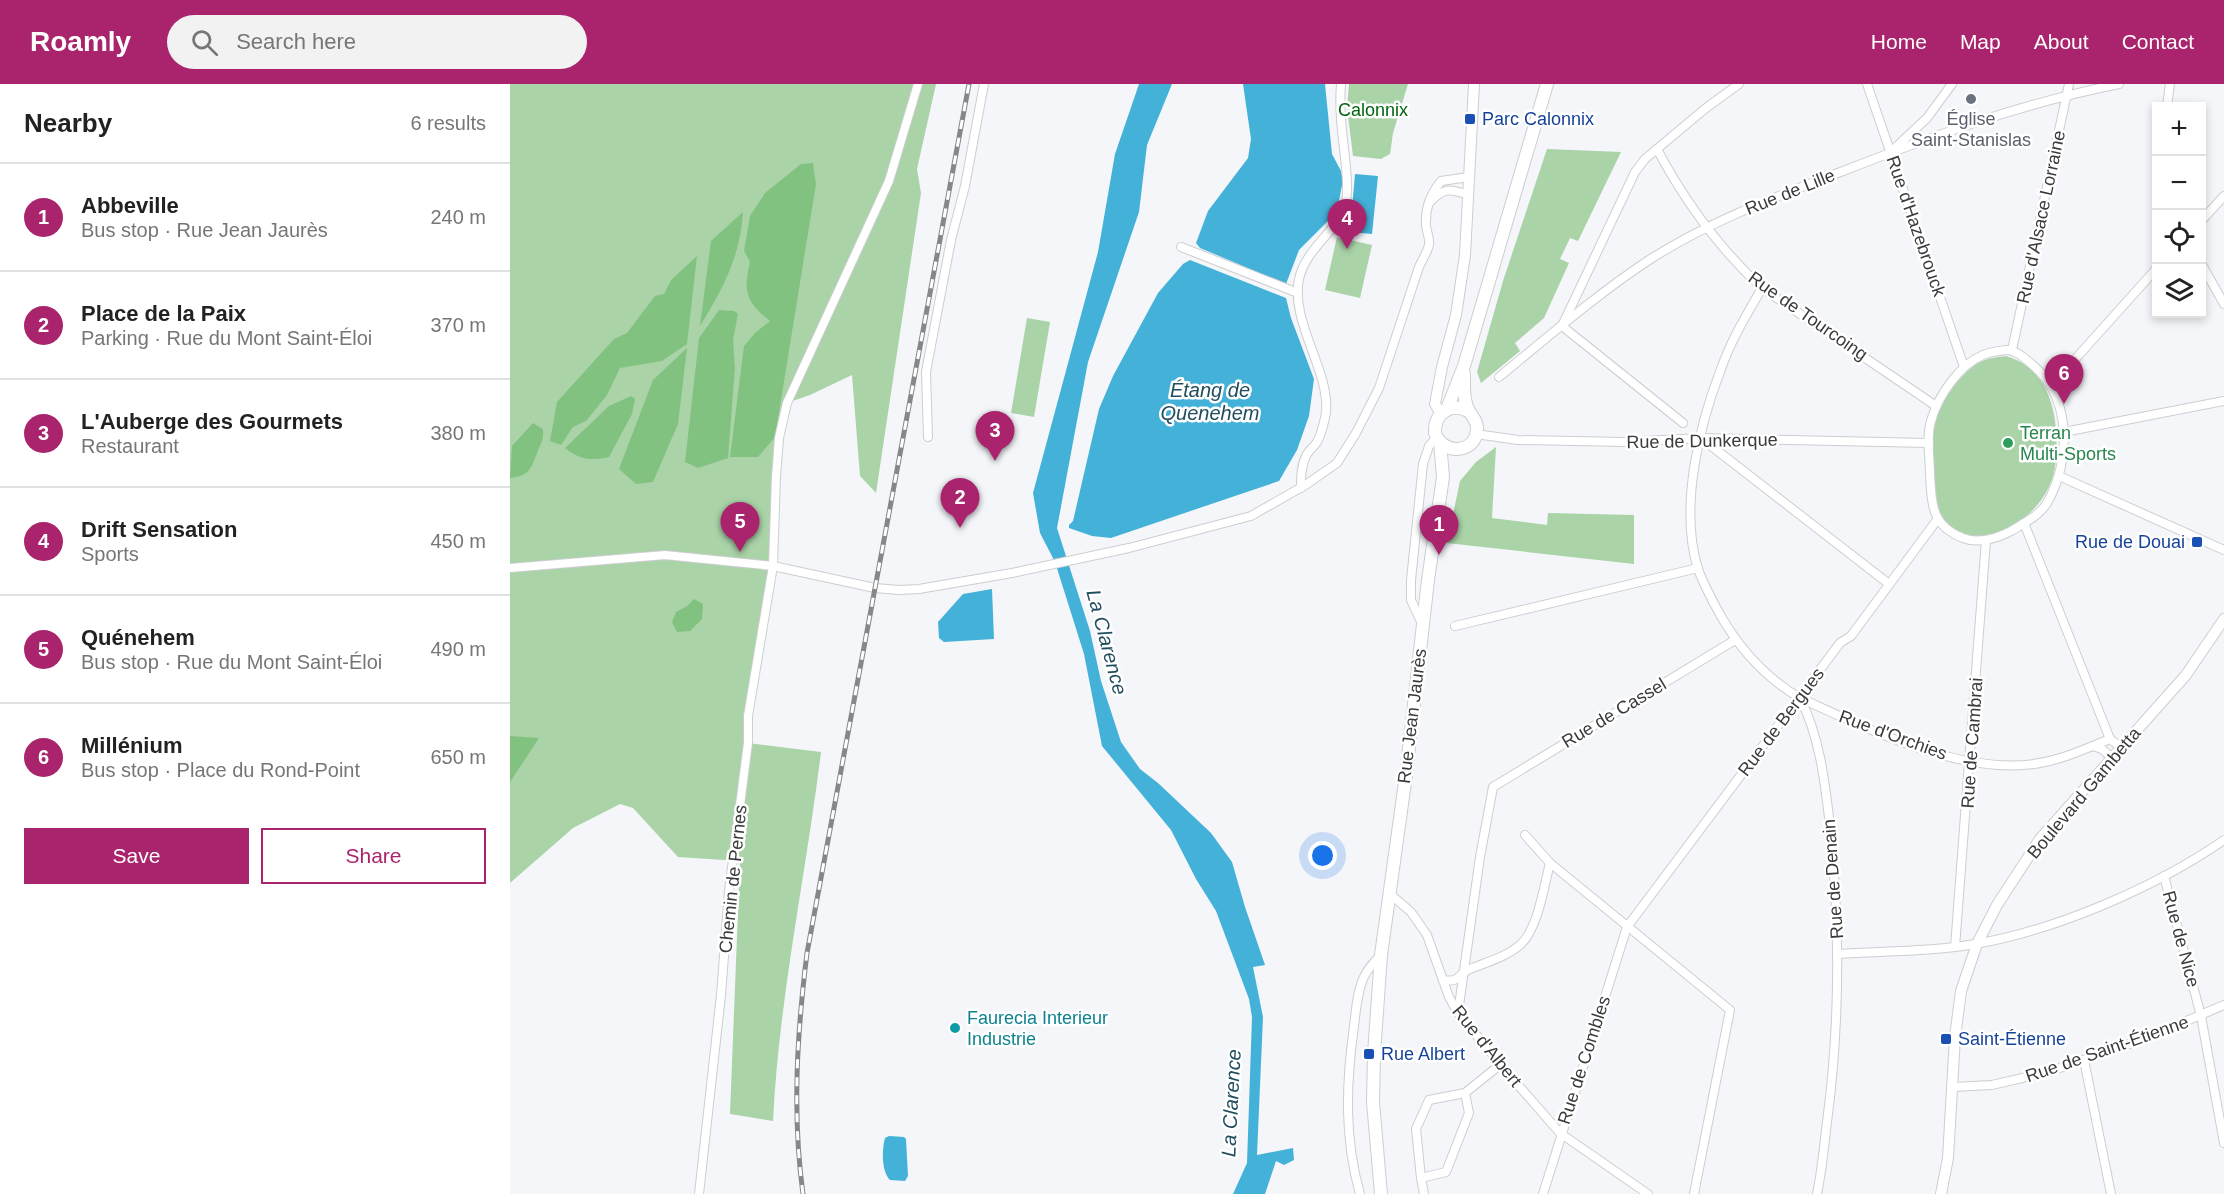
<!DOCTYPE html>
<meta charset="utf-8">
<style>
body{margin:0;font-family:Arial,sans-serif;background:#f2f2f2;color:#222}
.controls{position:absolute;right:18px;top:18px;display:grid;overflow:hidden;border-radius:0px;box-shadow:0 3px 9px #0003}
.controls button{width:54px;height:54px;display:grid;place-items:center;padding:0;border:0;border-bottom:2px solid #e0e0e0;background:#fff;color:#222;font:30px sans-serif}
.you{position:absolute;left:813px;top:772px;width:21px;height:21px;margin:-15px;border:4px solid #fff;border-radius:50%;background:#1a73e8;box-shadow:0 0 0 9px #1a73e833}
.badge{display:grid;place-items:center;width:39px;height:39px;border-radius:50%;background:#aa246d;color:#fff;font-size:20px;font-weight:700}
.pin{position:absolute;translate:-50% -50px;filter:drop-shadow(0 2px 3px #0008)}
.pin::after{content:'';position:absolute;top:32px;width:21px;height:18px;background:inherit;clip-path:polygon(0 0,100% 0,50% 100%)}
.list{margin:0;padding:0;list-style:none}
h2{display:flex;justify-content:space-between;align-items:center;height:78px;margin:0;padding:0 24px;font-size:26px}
h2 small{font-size:20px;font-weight:400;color:#767676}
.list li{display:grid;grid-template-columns:39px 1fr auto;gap:18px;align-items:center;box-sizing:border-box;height:108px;padding:0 24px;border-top:2px solid #e0e0e0}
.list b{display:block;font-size:22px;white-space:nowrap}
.list p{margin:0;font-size:20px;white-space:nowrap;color:#767676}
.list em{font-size:20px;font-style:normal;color:#767676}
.actions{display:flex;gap:12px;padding:18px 24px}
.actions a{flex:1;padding:14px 0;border:2px solid #aa246d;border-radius:0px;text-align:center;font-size:21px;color:#aa246d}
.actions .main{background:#aa246d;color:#fff}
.icon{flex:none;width:33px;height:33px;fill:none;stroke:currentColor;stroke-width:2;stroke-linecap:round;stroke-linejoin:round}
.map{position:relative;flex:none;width:1714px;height:1110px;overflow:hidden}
header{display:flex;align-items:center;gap:36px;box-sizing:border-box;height:84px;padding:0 30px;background:#aa246d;color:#fff}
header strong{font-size:28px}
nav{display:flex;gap:33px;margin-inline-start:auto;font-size:21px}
.search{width:420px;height:54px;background:#f2f2f2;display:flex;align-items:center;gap:15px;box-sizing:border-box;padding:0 21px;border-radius:33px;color:#767676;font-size:22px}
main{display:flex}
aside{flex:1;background:#fff}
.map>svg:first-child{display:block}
</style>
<header>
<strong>Roamly</strong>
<div class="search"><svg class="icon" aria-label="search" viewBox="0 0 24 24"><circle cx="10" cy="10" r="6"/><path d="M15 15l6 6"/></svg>Search here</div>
<nav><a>Home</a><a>Map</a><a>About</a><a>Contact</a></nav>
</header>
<main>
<aside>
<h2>Nearby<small>6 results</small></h2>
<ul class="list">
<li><span class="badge">1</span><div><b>Abbeville</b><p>Bus stop · Rue Jean Jaurès</p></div><em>240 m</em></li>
<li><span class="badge">2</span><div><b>Place de la Paix</b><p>Parking · Rue du Mont Saint-Éloi</p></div><em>370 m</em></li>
<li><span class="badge">3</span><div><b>L'Auberge des Gourmets</b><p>Restaurant</p></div><em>380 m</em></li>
<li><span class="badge">4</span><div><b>Drift Sensation</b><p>Sports</p></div><em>450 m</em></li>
<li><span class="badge">5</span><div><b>Quénehem</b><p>Bus stop · Rue du Mont Saint-Éloi</p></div><em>490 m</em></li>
<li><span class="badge">6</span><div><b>Millénium</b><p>Bus stop · Place du Rond-Point</p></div><em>650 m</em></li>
</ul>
<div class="actions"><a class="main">Save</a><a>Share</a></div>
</aside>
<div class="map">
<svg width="1714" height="1110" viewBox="0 0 1714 1110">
<rect width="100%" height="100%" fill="#f4f6f9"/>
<!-- green -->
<g fill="#aad3a8">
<path d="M0 0H426L407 85 411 109 366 409 350 392 342 291 300 311 277 319 269 354 263 482 238 659 311 668C296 791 269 913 263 1037L220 1030 230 777 168 773 123 724 110 720 63 744 0 799Z"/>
<path d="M839 0H898L883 49 880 70 871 75 843 72 837 24Z"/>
<path d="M1037 65 1111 68 1068 157 1060 154 1050 175 1059 179 1034 234 1005 259 1010 267 971 299 967 288 993 197Z"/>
<path d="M827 153 862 161 850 214 815 206Z"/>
<path d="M517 234 540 238 524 333 501 329Z"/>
<path d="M1496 272C1541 285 1549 334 1546 374 1545 400 1530 424 1508 438 1484 453 1450 462 1430 435 1425 428 1426 413 1425 404 1422 381 1419 353 1427 331 1435 312 1452 288 1470 278 1479 274 1487 273 1496 272Z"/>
<path d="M986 363 982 434 1037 441 1038 429 1124 431V480L937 459 950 397 966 378Z"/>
</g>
<!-- forest -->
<g fill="#82c281">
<path d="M303 79 306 100 265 353 248 373H220L234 262 245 249 260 237C236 218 233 208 240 178L234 167 240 132 255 109 291 80Z"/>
<path d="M233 128C230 174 213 204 190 242L201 157Z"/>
<path d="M187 172 177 260 152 277 110 284 97 311 76 337 63 343 51 361 40 357 47 318 104 255 117 249 145 212 154 210 161 196Z"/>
<path d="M209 226 224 227 228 230 223 256 225 284 218 374 188 384 175 378 189 254Z"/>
<path d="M177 264 168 340 143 398 126 400 109 385 143 296Z"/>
<path d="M121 312 125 315 122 330 99 373C81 377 70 376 55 364L99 322Z"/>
<path d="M23 339 33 345C34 357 31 358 27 369 21 385 19 392 0 394L2 362Z"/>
<path d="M184 515 193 520 192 535 180 547 167 548 162 538 166 528 177 522Z"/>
<path d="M0 652 29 654 0 698Z"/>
</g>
<!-- water -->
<g fill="#44b1d8">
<path d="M629 0H662L637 61 629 128 578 278 547 444 580 547 591 597 611 658 630 685 648 699 701 749 722 778 735 823 755 881 743 883 753 933 747 1071 783 1064 784 1076 774 1081 766 1077 755 1110H723L737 1079 742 933 739 915 706 827 686 795 661 746 592 662 574 570 545 478 530 449 523 409 588 168 605 70Z"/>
<path d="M733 0H815L822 70 831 87 833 96 829 117 823 132 789 166 776 200 690 164 686 159 698 127 738 74 741 55Z"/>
<path d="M845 90 868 92 862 150 840 148Z"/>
<path d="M680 176 776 214 781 234 804 295 799 332 787 366 769 397 601 454 582 452 559 444V441L563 437 589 325 603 292 648 209 673 180Z"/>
<path d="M482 505 484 555 434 558 429 554 428 538 453 510Z"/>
<path d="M379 1052 394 1053 396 1055 398 1092 395 1097 380 1096C371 1087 372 1065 375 1054Z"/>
</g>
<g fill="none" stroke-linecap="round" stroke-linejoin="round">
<!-- minor casing -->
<g stroke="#ccced1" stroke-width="10">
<g id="minor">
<path d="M1357 0 1454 283"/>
<path d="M1657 22 1660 0"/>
<path d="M1147 65C1174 116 1209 164 1252 204L1426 322"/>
<path d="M1383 66 1417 34 1442 0"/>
<path d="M920 118C934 103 940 105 959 111"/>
<path d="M1692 136 1714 112"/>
<path d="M671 163 788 209"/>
<path d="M1692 181 1714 220"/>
<path d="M1252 204C1237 230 1221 256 1211 285 1189 342 1169 424 1188 485 1194 502 1203 518 1212 534 1232 568 1256 594 1290 614 1359 645 1453 693 1530 679 1554 675 1577 664 1600 655L1612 664"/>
<path d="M1496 266C1505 266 1512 272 1519 278 1562 311 1562 375 1537 419 1530 431 1513 440 1501 447 1488 454 1468 460 1453 454 1422 442 1422 422 1420 391 1420 374 1416 354 1421 337 1428 312 1449 281 1473 271 1480 268 1489 267 1496 266Z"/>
<path d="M1502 266 1559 0"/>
<path d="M989 293C1038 253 1086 211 1139 176 1198 138 1263 114 1328 89 1420 53 1512 19 1609 0"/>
<path d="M1542 301 1646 185"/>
<path d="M1173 339 1052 242 1125 88 1135 75 1196 24 1229 0"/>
<path d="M1554 348 1714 317"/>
<path d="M966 350 1008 356 1114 358 1191 354 1419 359"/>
<path d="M418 353 416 288 441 156 455 102 474 0"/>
<path d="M1191 354 1379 500"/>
<path d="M1549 392 1714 466"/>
<path d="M791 404C791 393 791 382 796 372 798 367 804 363 807 358 811 351 815 336 816 328 820 287 780 238 789 195 796 163 829 147 836 118 839 103 836 87 835 73 832 48 829 24 831 0"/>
<path d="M1514 439 1600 655"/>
<path d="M0 484 155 471 263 482 365 504 389 506 409 505 502 489 619 464 741 432 797 400 827 379 846 349 869 304 909 183C912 176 917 169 919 161 920 155 917 148 916 142 915 124 920 111 931 97L959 93"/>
<path d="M913 542 901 516V496L913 380 919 362 927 353"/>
<path d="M945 542 1188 484"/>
<path d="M1290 614C1310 653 1315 699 1320 742 1330 840 1330 940 1317 1038 1314 1062 1312 1086 1307 1110"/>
<path d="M1583 662 1592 665 1602 674"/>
<path d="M1015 751 1040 779 1220 926 1184 1110"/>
<path d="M1654 792 1691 932 1714 1059"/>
<path d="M880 810 901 828 917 851 939 913 948 929 1002 994 1050 1049 1138 1110"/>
<path d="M1445 863 1476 456"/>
<path d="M1328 870C1373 867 1420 868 1465 860 1547 846 1646 803 1714 756"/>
<path d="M933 896C952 899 946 890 960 885 977 878 996 873 1010 861 1028 845 1034 802 1040 779"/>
<path d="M948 929 970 773 983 703 1225 556"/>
<path d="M1574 976 1601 1110"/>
<path d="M1442 1003 1482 1001 1538 988 1634 955 1714 921"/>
<path d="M911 1094 906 1045 919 1016 955 1009"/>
<path d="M189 1110 211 911 219 807 238 659V632L263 482 266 393 269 354 277 319 379 97 408 0"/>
<path d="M850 1110C834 1054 836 1000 844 942 846 927 847 907 854 893 858 884 864 878 871 871"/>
<path d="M914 1110 911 1094 936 1088 959 1029 955 1009 991 980"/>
<path d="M1033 1110 1117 843 1330 559 1341 552 1427 436"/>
</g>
</g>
<!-- tertiary casing -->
<g stroke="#ccced1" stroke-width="12">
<g id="tertiary">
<path d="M931 330 925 320 932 283 946 231 955 171 964 0"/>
<path d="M1431 1110 1438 1074 1445 953 1451 907 1467 860 1487 821 1530 755 1676 591 1714 535"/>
</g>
</g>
<!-- secondary casing -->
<g stroke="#ccced1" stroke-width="14">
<g id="secondary">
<path d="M954 290C954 301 953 312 957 323 960 331 967 335 967 344 967 370 933 372 925 349 924 329 941 318 958 327"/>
<path d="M937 325 954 282 1037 0"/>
<path d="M871 1110 863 1018 864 970 871 871 896 691 918 496 933 393 930 358"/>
</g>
</g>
<!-- minor -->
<use href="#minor" stroke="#fff" stroke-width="8"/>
<!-- tertiary -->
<use href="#tertiary" stroke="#fff" stroke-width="10"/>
<!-- secondary -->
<use href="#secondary" stroke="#fff" stroke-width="12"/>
<!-- rail casing -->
<g stroke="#868789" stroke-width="5">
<path id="rail" d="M293 1110C282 1030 287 949 297 869L459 0"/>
</g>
<!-- rail -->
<use href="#rail" stroke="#fff" stroke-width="3" stroke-dasharray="9" stroke-linecap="butt"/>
</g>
<!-- markers -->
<circle fill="#6b7280" stroke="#fff" stroke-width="2" cx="1461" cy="15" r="6"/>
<g fill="#1a4fb4" stroke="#fff" stroke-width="2">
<rect x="954" y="29" width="12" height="12" rx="3"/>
<rect x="1681" y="452" width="12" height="12" rx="3"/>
<rect x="1430" y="949" width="12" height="12" rx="3"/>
<rect x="853" y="964" width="12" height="12" rx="3"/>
</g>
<circle fill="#2e9e5b" stroke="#fff" stroke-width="2" cx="1498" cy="359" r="6"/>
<circle fill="#0f9aa8" stroke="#fff" stroke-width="2" cx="445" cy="944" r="6"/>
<g text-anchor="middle" stroke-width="5" stroke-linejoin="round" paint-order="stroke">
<!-- park labels -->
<g font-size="18" fill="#00640e" stroke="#fff">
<text x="863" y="32">Calonnix</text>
</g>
<!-- transit labels -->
<g font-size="18" fill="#164399" stroke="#fff" text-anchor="start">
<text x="972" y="41">Parc Calonnix</text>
<text x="1675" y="464" text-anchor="end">Rue de Douai</text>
<text x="1448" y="961">Saint-Étienne</text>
<text x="871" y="976">Rue Albert</text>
</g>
<!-- worship labels -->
<g font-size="18" fill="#5b616d" stroke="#fff">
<text x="1461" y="41">Église<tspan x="1461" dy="21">Saint-Stanislas</tspan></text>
</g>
<!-- street labels -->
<g font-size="18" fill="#393a3b" stroke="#fff">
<text transform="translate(1280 108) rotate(-22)" y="6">Rue de Lille</text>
<text transform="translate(1531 133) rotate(-78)" y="6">Rue d'Alsace Lorraine</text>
<text transform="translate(1406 142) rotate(71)" y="6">Rue d'Hazebrouck</text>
<text transform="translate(1298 232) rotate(35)" y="6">Rue de Tourcoing</text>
<text transform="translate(1192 357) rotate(-1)" y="6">Rue de Dunkerque</text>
<text transform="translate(1104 629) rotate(-31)" y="6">Rue de Cassel</text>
<text transform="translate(902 632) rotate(-83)" y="6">Rue Jean Jaurès</text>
<text transform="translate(1271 638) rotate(-53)" y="6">Rue de Bergues</text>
<text transform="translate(1383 651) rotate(20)" y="6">Rue d'Orchies</text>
<text transform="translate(1462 659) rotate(-86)" y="6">Rue de Cambrai</text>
<text transform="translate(1574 709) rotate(-50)" y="6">Boulevard Gambetta</text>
<text transform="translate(223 795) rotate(-84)" y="6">Chemin de Pernes</text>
<text transform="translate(1323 795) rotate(-94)" y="6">Rue de Denain</text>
<text transform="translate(1671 855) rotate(75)" y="6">Rue de Nice</text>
<text transform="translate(977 962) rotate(51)" y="6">Rue d'Albert</text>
<text transform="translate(1597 965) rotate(-19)" y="6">Rue de Saint-Étienne</text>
<text transform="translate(1074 976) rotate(-72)" y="6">Rue de Combles</text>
</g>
<!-- leisure labels -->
<g font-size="18" fill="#27864d" stroke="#fff" text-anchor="start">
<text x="1510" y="355">Terran<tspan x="1510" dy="21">Multi-Sports</tspan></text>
</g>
<!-- culture labels -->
<g font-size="18" fill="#0d838f" stroke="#fff" text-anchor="start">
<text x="457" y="940">Faurecia Interieur<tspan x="457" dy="21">Industrie</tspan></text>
</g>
<!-- water labels -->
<g font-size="20" font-style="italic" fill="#214e5f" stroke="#fff">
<text x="700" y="313">Étang de<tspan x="700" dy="23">Quenehem</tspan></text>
<text transform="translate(597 558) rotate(75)" y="7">La Clarence</text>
<text transform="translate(721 1019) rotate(-87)" y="7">La Clarence</text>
</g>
</g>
</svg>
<div class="controls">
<button>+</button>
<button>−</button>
<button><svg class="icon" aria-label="locate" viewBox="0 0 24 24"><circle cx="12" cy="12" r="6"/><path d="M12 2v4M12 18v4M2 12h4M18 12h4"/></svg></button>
<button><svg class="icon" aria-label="layers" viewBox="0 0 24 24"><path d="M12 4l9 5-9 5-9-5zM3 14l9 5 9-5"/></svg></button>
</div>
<div class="you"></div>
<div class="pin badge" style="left:929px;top:471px">1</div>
<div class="pin badge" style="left:450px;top:444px">2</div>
<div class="pin badge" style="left:485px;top:377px">3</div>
<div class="pin badge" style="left:837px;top:165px">4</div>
<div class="pin badge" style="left:230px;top:468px">5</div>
<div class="pin badge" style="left:1554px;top:320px">6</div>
</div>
</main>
